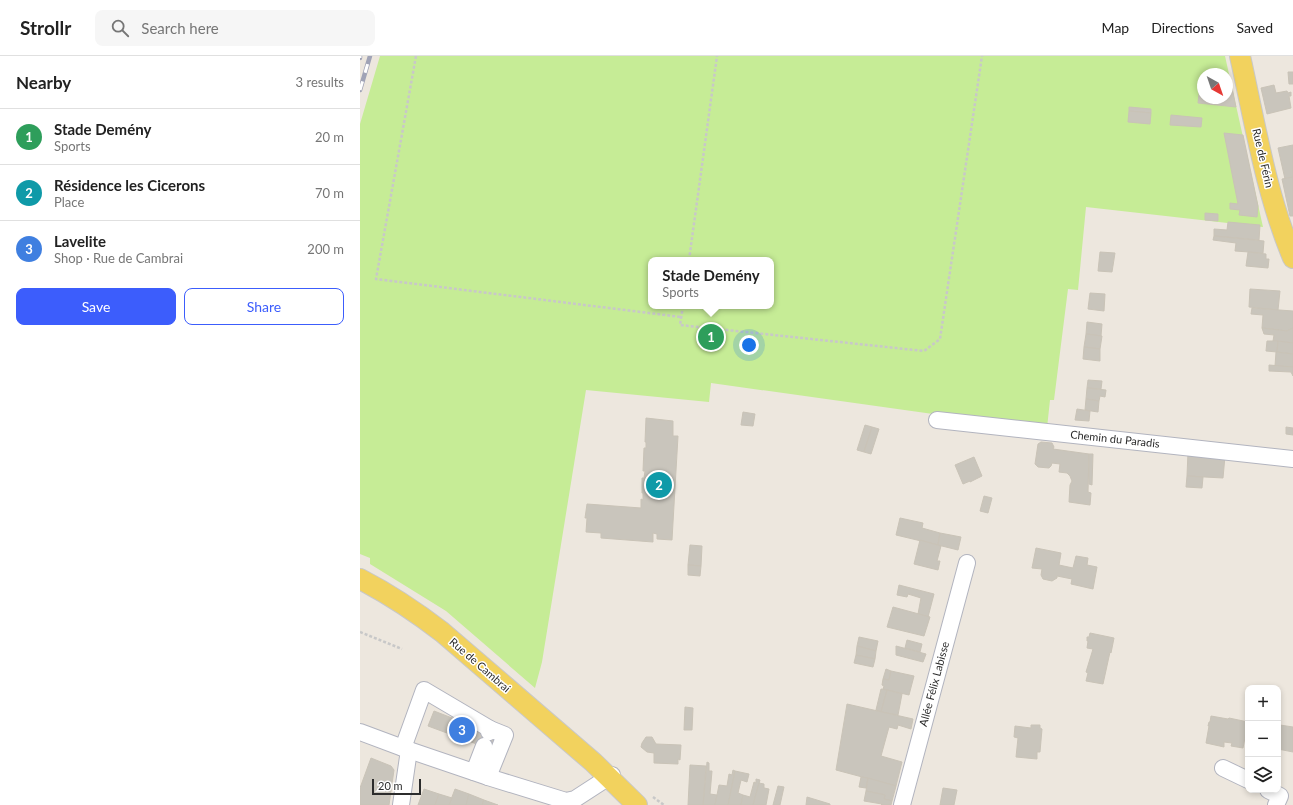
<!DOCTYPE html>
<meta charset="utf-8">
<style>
body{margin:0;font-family:Lato,sans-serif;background:#f6f6f6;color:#222}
.controls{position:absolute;right:12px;bottom:12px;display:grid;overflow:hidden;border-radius:8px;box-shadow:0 2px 6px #0003}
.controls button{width:36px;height:36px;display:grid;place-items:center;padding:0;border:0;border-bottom:1px solid #e0e0e0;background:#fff;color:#222;font:20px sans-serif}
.compass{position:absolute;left:837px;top:12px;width:36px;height:36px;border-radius:50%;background:#fff;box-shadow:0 2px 6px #0003;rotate:140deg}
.scale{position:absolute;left:12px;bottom:10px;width:49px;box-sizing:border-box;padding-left:4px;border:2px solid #2c2c2c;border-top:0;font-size:11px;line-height:14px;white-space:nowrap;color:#2c2c2c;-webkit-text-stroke:3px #fff;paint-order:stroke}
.you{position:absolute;left:389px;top:289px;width:14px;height:14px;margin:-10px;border:3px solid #fff;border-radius:50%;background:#1a73e8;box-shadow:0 0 0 6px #1a73e833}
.badge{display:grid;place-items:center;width:26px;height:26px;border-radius:50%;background:#3c5dfc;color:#fff;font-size:13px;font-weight:700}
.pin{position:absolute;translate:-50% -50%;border:2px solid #fff;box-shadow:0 1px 4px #0006}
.popup{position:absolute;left:288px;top:201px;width:126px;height:52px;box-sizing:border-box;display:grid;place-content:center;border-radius:8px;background:#fff;filter:drop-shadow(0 1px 3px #0005);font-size:13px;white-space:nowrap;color:#767676}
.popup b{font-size:15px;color:#222}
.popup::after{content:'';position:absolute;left:50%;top:100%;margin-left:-8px;border:8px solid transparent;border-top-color:#fff}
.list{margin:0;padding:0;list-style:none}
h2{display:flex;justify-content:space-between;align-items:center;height:52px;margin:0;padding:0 16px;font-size:17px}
h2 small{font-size:13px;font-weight:400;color:#767676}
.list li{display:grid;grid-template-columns:26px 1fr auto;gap:12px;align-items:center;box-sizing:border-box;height:56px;padding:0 16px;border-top:1px solid #e0e0e0}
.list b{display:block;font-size:15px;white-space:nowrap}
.list p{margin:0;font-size:13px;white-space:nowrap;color:#767676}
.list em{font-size:13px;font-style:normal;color:#767676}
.actions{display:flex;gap:8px;padding:12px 16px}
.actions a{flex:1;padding:9px 0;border:1px solid #3c5dfc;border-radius:8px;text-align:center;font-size:14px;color:#3c5dfc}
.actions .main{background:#3c5dfc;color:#fff}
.icon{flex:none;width:22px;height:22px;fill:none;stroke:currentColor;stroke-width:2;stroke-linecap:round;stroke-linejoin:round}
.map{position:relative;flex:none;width:933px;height:749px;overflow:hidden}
header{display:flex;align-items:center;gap:24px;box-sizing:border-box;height:56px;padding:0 20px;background:#fff;border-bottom:1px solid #e0e0e0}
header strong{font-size:19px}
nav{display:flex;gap:22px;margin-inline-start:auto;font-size:14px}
.search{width:280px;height:36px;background:#f6f6f6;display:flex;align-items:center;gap:10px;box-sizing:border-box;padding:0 14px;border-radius:8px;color:#767676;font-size:15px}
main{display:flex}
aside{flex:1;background:#fff}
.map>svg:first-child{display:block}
</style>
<header>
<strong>Strollr</strong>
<div class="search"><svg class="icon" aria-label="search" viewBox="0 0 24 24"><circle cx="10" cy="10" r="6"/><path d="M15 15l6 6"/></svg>Search here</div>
<nav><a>Map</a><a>Directions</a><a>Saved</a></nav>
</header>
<main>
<aside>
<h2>Nearby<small>3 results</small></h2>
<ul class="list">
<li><span class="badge" style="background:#2e9e5b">1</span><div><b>Stade Demény</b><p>Sports</p></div><em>20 m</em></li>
<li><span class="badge" style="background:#0f9aa8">2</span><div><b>Résidence les Cicerons</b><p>Place</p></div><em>70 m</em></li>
<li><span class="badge" style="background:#3f7fe0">3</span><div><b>Lavelite</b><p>Shop · Rue de Cambrai</p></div><em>200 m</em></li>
</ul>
<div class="actions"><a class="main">Save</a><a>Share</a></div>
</aside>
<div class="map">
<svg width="933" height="749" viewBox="0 0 933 749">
<rect width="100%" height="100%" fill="#ede7de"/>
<!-- pitch -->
<path fill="#c6ec96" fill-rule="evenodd" d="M20 0H865L903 171 726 151 718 234 708 233 694 344H690L687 372 573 358 351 327 349 346 226 334 182 606 175 632 86 555 10 508V502L0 498V68ZM843 18H867V42H843ZM291 204H411V250H291Z"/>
<!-- building -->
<g fill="#c9c5bc" stroke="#c9c3b7">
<path d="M928 16H933V28H929Z"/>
<path d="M841 20H843V42H867V22H870L876 51 838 47Z"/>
<path d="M914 29 916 37 927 35 928 37 931 36V40H929L931 52 907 58 901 32Z"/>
<path d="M769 51 791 53V57L769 55Z"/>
<path d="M769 55 791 57 790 68 768 66Z"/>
<path d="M811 59 842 62 841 71 810 69Z"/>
<path d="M864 77 883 79 898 150 897 161 879 159 880 154 870 153V147L878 148Z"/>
<path d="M933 89V121L925 123 918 92Z"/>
<path d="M933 121V160H930L922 123Z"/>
<path d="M845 157 858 158V165L845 164Z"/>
<path d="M868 166 900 169 899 184 854 180V173L867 174Z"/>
<path d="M854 180 904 185 903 197 875 195 876 187 853 184Z"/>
<path d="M740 196 755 197 752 216 738 215Z"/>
<path d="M888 196 906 198V203H909L908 212 886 210Z"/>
<path d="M890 233 920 235 918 254 889 251Z"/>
<path d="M730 237 745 238 744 255 728 253Z"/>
<path d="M892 252 933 255V272L927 275 902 272 903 259 891 258Z"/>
<path d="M727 266 742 268 741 280 726 278Z"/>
<path d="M902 272 927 275 933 272V287L913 285 914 279 904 278Z"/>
<path d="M726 278 742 280 740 293 724 291Z"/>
<path d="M907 285H918L917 296 906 295Z"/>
<path d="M918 285 933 287V298L917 296Z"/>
<path d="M724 291 740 293V305L723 303Z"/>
<path d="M916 296 933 298V311L915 310Z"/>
<path d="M909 309 933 311V320L931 316 909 315Z"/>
<path d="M728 324 742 325 741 333 727 332Z"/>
<path d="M727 332 746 334 745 341 740 340 739 345 726 343Z"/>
<path d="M726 343 739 345 738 356 725 354Z"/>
<path d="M717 353 730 355 729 365 715 364Z"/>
<path d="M383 356 395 358 393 370 381 369Z"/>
<path d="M286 362 313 365V380H318L312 484 297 483V478L293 477V486L241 482V477L226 476 227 462H225L227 448 281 452V443L283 444V437H282V422H284L285 415H283L284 392H286V386H285Z"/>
<path d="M505 369 512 371 504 396 497 394Z"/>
<path d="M512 371 519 373 511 398 504 396Z"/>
<path d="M926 371 933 372V379L926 378Z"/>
<path d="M681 386 692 387 694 391 693 393 729 398 728 436 731 437 730 449 709 446 710 429 712 425 710 420 707 417 699 416 700 408 692 407 691 410 689 412 678 411 675 408 678 388Z"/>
<path d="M828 396 865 400 863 422 827 420Z"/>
<path d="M729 398H733L732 429 729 428Z"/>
<path d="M614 401 622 420 610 426V425L603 428 595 409Z"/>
<path d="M827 420 843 421 842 432 826 431Z"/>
<path d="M624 440 632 442 628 457 620 455Z"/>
<path d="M540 462 563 467 562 472 580 477 578 489 536 479Z"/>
<path d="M580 477 601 481 598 494 578 489Z"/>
<path d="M560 484 581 490 577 505H580L578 514 554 508Z"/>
<path d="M330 489 342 490 341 510 328 509Z"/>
<path d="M676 492 701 497 699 509 713 512 716 500 728 502 727 509 737 511 733 533 711 528 712 523 697 520V522L692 525 683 523 681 519 682 513 672 512Z"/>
<path d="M328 509 341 510 340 520 328 519Z"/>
<path d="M539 529 574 538 568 561 558 558 561 542 548 538 547 541 537 539Z"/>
<path d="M533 551 570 561 564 580 527 571Z"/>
<path d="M730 577 754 582 751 597 750 596 743 628 726 625 728 617 726 616 733 593 727 592 728 585H727V581H729Z"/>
<path d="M499 581 518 585 516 595 497 590Z"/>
<path d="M547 584 562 588 560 596 545 592Z"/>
<path d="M497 590 516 595 515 603 496 599Z"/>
<path d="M536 590 566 598 563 606 536 599Z"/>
<path d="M496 599 515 603 513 611 494 607Z"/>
<path d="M526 613 531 615 529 624 523 623Z"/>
<path d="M531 615 554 620 549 639 523 633 524 630 522 629 523 623 529 624Z"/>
<path d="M521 633 527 634 521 656 516 654Z"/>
<path d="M527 634 542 638 538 659 521 656Z"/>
<path d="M487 648 553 663 551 673 538 669 537 673 529 671 521 700 542 706 536 730 476 714Z"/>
<path d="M325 651 333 652 332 674H324Z"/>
<path d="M74 655 136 679 130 693 68 670Z"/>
<path d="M851 660 868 663 869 662 888 666 883 692 871 690 872 687 864 686V691L846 687 849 670H848L849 666H850Z"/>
<path d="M671 669H680V672L682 673 680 696H677V703L656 701 658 682 654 681 655 670 671 672Z"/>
<path d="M920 669 933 671V696L918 693V681Z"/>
<path d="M286 681H292L296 688 321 689 320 704 318 703V708L294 707V697L287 696 281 691 282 687Z"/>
<path d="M11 702 31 710 34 714 29 749H0V732Z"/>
<path d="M347 706 349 707V715H352L350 738 357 739 355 749H343Z"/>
<path d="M330 709 346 710 343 749H328Z"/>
<path d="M373 714 375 715 368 749H355L359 729 367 730 369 718 372 719Z"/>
<path d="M375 715 389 718 387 726 381 724 378 737 383 739 381 749H368Z"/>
<path d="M501 721 508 722 506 732 499 731Z"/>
<path d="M508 722 536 730 532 745 524 743 525 739 506 735Z"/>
<path d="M396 723 400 724 393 749H381L383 739 390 741 394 726 396 727Z"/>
<path d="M399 727 404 728V732L409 733 406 749H393Z"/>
<path d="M418 730 424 731 420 749H413Z"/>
<path d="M583 732 597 734 594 749H580Z"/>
<path d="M64 733 79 738 75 749H58Z"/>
<path d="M95 733 109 738 106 749H89Z"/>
<path d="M506 735 525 739 524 743 532 745 531 749H521L522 748 504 745Z"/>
<path d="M79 738 92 742 89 749H75Z"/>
<path d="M109 738 124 744 122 749H106Z"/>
<path d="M447 741 470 748V749H446Z"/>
<path d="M124 744 138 749H122Z"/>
</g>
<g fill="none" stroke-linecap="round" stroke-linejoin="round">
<!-- minor casing -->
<g stroke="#b2b4bf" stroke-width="18">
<g id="minor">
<path d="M577 364 933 403"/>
<path d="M0 676 43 692 128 721 206 745 215 743 252 719"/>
<path d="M43 692 64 634 130 673 129 676"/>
<path d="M863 712 888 724"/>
<path d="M114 716 124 690"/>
<path d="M128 721 145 679 130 673"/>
<path d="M908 734 920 740 916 749"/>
<path d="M41 749 49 694"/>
<path d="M542 749 607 507"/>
</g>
</g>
<!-- major casing -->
<g stroke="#c8c8c8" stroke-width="22">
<g id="major">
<path d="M880 0C895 67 906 138 933 202"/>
<path d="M0 523C29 538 56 556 82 576L233 706 277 749"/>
</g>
</g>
<!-- path -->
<g stroke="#c8c8c8" stroke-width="2.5" stroke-dasharray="3 2" stroke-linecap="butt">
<path d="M56 0 16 223 321 261"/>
<path d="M329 204 357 0"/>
<path d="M323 250 320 269 564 295 580 283 622 0"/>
<path d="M0 576 42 593"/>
<path d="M293 741 304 749"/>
</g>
<!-- minor -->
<use href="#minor" stroke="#fff" stroke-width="16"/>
<!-- major -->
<use href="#major" stroke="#f2d25e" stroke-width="20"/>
<!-- rail casing -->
<g stroke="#a0a3b6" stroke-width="4.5">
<g id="rail">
<path d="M0 2V0"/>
<path d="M0 34 10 0"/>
</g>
</g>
<!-- rail -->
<use href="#rail" stroke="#fff" stroke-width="3" stroke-dasharray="9" stroke-linecap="butt"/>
</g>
<g text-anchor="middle" stroke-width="3" stroke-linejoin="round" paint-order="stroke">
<!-- street labels -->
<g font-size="11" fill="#2c2c2c" stroke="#fff">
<text transform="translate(903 102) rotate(77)" y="4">Rue de Férin</text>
<text transform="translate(755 383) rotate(6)" y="4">Chemin du Paradis</text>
<text transform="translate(120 609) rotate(41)" y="4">Rue de Cambrai</text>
<text transform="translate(574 628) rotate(-75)" y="4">Allée Félix Labisse</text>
</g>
</g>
</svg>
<div class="controls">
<button>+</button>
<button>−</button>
<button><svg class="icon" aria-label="layers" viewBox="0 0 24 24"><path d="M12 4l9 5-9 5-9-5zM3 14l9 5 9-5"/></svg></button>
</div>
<svg class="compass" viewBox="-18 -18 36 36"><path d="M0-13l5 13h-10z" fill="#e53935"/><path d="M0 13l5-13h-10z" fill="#767676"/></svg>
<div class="scale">20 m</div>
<div class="you"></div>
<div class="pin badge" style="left:351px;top:281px;background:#2e9e5b">1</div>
<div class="popup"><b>Stade Demény</b>Sports</div>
<div class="pin badge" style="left:299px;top:429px;background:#0f9aa8">2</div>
<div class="pin badge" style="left:102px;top:674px;background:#3f7fe0">3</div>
</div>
</main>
